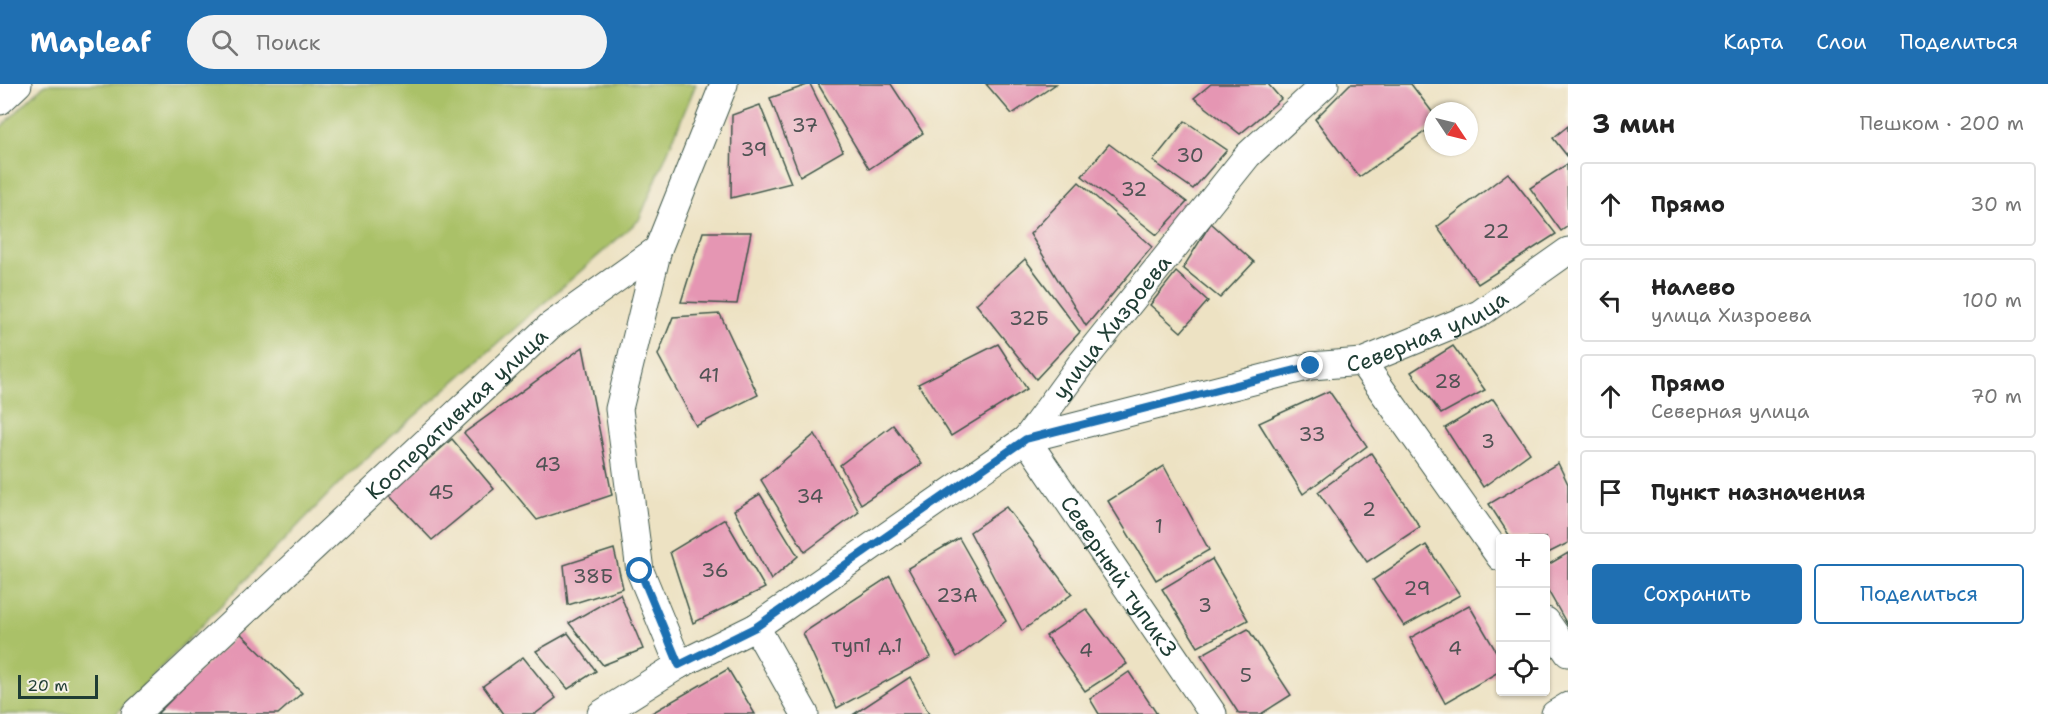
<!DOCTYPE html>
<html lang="ru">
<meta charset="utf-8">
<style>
body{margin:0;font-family:"Shantell Sans",sans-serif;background:#f2f2f2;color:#222}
.controls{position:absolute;right:18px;bottom:18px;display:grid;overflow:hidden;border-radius:6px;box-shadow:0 2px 4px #0004}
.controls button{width:54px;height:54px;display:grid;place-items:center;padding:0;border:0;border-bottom:2px solid #e0e0e0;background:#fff;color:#222;font:30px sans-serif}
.compass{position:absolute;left:1424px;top:18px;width:54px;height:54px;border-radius:50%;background:#fff;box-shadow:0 2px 4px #0004;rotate:125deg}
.scale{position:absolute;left:18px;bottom:15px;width:80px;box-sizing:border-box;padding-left:6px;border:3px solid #1f3d34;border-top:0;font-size:16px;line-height:21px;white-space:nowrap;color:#1f3d34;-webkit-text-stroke:4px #f7f3e8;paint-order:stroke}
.stop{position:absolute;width:18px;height:18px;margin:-14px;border:4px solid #1f6fb2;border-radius:50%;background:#fff}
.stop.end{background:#1f6fb2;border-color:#fff;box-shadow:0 2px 6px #0008}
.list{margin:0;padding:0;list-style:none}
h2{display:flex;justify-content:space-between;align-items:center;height:78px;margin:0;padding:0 24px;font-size:26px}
h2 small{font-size:20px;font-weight:400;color:#767676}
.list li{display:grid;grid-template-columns:39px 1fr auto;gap:18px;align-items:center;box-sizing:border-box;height:84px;margin:0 12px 12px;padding:0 12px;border:2px solid #e0e0e0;border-radius:6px}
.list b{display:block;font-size:22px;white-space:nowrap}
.list p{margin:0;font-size:20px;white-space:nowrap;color:#767676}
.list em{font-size:20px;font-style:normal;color:#767676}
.actions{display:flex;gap:12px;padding:18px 24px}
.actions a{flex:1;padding:14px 0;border:2px solid #1f6fb2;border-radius:6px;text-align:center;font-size:21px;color:#1f6fb2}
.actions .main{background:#1f6fb2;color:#fff}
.icon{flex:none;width:33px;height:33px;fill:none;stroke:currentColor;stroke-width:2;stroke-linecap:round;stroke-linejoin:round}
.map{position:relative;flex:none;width:1568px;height:630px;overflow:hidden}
header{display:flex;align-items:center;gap:36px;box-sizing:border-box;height:84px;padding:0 30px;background:#1f6fb2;color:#fff}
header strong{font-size:28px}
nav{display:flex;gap:33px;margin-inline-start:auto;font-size:21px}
.search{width:420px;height:54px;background:#f2f2f2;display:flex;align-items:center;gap:15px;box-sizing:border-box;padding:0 21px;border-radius:33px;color:#767676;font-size:22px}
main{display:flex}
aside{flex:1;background:#fff}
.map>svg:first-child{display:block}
</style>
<header>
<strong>Mapleaf</strong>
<div class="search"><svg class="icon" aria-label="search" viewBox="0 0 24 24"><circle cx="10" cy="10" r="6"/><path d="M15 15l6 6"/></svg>Поиск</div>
<nav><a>Карта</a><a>Слои</a><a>Поделиться</a></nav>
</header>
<main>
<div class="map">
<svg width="1568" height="630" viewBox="0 0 1568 630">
<rect width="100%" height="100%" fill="#f7f3e8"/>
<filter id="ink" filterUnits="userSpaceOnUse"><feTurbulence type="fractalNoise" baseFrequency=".0167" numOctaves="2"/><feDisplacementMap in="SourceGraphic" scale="12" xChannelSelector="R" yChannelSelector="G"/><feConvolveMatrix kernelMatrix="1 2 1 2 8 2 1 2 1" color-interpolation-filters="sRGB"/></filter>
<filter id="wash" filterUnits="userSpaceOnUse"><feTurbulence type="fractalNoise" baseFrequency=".008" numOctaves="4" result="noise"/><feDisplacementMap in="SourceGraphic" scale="24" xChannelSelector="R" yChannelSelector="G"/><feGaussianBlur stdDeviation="1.35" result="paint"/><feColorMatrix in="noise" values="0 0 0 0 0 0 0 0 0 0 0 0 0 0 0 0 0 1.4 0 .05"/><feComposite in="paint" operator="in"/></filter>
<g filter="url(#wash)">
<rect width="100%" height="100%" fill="#ede2c3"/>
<!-- green -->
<path fill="#aac167" stroke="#647f4e" stroke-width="1.5" d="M45 0H696L639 136 345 393 116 630H0V44Z"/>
<g id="blocks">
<!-- building -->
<g fill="#e596b3">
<path d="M810 0 843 67 800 92 770 14Z"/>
<path d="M818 0H891L923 49 869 85Z"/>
<path d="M986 0H1056L1012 30Z"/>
<path d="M1211 0H1268L1281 15 1240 50 1194 14Z"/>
<path d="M1350 0H1411L1433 29V42L1359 93 1315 35Z"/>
<path d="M760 21 791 99 731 114 732 31Z"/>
<path d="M1185 37 1227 66 1193 105 1153 77Z"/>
<path d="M1568 42V73L1553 54Z"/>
<path d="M1109 60 1187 118 1157 151 1082 92Z"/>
<path d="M1567 80 1568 142 1561 147 1530 104Z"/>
<path d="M1508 89 1556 150 1478 200 1437 143Z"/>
<path d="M1079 98 1152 163 1086 242 1030 150Z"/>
<path d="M1211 139 1254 178 1220 214 1183 184Z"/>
<path d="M703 148H751L737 220 681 218Z"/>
<path d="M1025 175 1080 248 1036 295 976 220Z"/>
<path d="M1176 188 1208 217 1181 248 1150 221Z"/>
<path d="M720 230 758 311 696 342 658 271 673 233Z"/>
<path d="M998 260 1027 305 951 352 918 300Z"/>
<path d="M1453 262 1485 306 1441 330 1411 288Z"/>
<path d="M583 263 612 411 537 436 464 349Z"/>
<path d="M1329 307 1367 362 1303 410 1259 339Z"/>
<path d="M1493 315 1530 369 1483 403 1445 344Z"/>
<path d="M893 341 922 380 861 420 840 381Z"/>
<path d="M815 350 859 428 805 468 761 396Z"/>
<path d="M452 355 494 405 432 456 388 410Z"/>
<path d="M1371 369 1420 443 1367 478 1318 408Z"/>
<path d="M1558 379 1568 400V459L1546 470V454H1511L1489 420Z"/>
<path d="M1164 382 1209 466 1156 496 1108 417Z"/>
<path d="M760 410 798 472 771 496 734 426Z"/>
<path d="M1006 423 1072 510 1022 547 970 448Z"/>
<path d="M725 435 765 504 693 539 670 468Z"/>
<path d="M959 454 1006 537 957 573 908 484Z"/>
<path d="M1426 461 1460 511 1404 542 1373 496Z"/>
<path d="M614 465 623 504 568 521 564 481Z"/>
<path d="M1568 469V542L1546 503V482Z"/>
<path d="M1212 475 1248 536 1198 563 1162 505Z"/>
<path d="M890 492 931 573 837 624 803 549Z"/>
<path d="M620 510 643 565 603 581 569 539Z"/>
<path d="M1469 521 1500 574V587L1445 619 1410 554Z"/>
<path d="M1086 525 1127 580 1085 607 1046 552Z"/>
<path d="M1248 545 1291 611 1261 630H1239L1201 571Z"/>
<path d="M239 548 302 609 278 630H157Z"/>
<path d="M568 549 596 587 568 605 536 567Z"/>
<path d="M523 573 556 614 535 630H503L483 602Z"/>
<path d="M728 585 755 630H650Z"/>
<path d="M1129 588 1157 630H1099L1090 615Z"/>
<path d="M910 593 929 630H854Z"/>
</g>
</g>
</g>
<g filter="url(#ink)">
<use href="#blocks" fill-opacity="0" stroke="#3e5649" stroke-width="1.5"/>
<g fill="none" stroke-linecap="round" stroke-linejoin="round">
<!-- minor casing -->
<g stroke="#3e5649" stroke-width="29">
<g id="minor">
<path d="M0 17 18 0"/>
<path d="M658 165 619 325 640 487 679 581"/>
<path d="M1362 278 1500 473"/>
<path id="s1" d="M1026 355 1311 282 1362 278 1479 230 1568 167"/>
<path id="s2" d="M1026 355 1213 630"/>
<path d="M1546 537 1568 569"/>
<path d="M756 543 805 630"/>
<path id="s3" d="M135 630 550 242 658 165 724 0"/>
<path id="s4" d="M601 630 679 581 756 543 1026 355 1080 281 1248 71 1325 0"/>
<path d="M1555 630 1568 622"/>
</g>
</g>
<!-- minor -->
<use href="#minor" stroke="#fff" stroke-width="27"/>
</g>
</g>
<g fill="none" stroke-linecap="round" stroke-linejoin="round" filter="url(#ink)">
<!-- route -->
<path stroke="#1f6fb2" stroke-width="8" d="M640 487 679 581 756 543 1026 355 1311 282"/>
</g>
<g text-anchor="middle" stroke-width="4.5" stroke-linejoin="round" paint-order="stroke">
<!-- number labels -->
<g font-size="20" fill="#505354">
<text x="805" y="48">37</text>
<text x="754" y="72">39</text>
<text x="1190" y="78">30</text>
<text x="1134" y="112">32</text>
<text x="1496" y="154">22</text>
<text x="1029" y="241">32Б</text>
<text x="709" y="298">41</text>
<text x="1448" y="304">28</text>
<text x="1312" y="357">33</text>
<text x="1488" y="364">3</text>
<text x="548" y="387">43</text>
<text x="441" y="415">45</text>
<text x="810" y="419">34</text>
<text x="1369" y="432">2</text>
<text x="1159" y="449">1</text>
<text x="715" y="493">36</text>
<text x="593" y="499">38Б</text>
<text x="1417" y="511">29</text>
<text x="957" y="518">23А</text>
<text x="1205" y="528">3</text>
<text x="867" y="568">туп1 д.1</text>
<text x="1455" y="571">4</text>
<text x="1086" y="573">4</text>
<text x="1246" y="598">5</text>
</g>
<!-- street labels -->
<g font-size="22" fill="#1f3d34" stroke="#f7f3e8">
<text dy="8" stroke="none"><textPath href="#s4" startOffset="648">улица Хизроева</textPath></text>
<text dy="8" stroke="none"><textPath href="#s1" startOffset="417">Северная улица</textPath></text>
<text dy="8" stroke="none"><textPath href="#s3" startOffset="440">Кооперативная улица</textPath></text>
<text dy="8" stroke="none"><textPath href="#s2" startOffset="166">Северный тупик3</textPath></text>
</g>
</g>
</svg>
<div class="controls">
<button>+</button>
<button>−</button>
<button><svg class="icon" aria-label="locate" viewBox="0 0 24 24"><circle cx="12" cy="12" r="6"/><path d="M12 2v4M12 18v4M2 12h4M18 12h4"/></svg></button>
</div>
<svg class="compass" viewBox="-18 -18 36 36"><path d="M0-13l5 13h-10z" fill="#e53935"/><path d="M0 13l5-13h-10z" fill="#767676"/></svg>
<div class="scale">20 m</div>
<div class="stop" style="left:640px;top:487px"></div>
<div class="stop end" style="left:1311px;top:282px"></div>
</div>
<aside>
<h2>3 мин<small>Пешком · 200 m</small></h2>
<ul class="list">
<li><svg class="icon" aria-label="ahead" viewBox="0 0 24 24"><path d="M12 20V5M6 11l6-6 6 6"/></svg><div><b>Прямо</b></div><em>30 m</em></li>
<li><svg class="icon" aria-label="left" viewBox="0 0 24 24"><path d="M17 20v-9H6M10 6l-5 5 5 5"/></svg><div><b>Налево</b><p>улица Хизроева</p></div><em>100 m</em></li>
<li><svg class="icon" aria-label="ahead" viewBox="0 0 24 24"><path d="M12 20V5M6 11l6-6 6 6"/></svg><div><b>Прямо</b><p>Северная улица</p></div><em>70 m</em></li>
<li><svg class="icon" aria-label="arrive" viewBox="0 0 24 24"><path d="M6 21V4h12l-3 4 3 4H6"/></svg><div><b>Пункт назначения</b></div></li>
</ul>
<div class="actions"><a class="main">Сохранить</a><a>Поделиться</a></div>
</aside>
</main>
